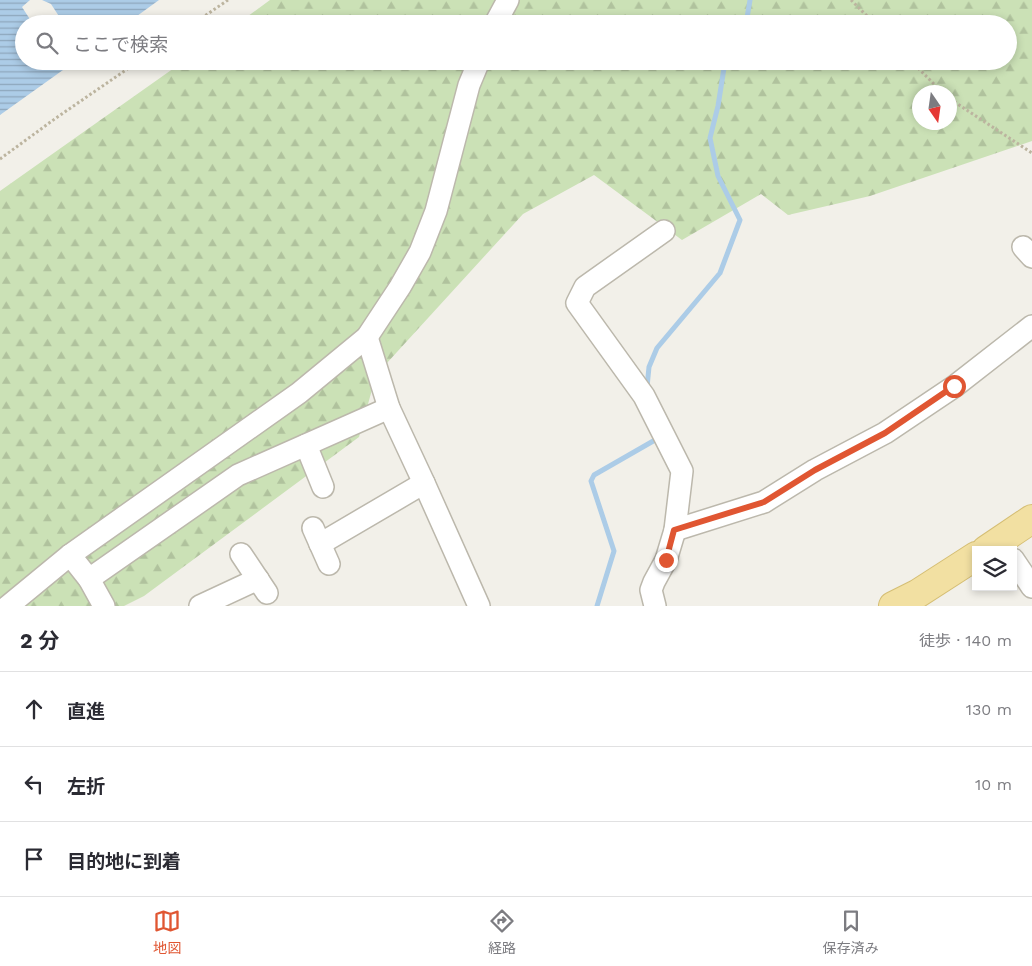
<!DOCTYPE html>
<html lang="ja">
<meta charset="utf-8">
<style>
body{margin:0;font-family:"Work Sans","Noto Sans JP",sans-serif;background:#f7f7f7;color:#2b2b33}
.controls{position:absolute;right:15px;bottom:15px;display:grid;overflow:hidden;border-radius:0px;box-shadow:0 2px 8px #0003}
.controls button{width:45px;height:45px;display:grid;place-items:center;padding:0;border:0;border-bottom:1px solid #e1e1e2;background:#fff;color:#2b2b33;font:25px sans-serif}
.compass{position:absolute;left:912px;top:85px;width:45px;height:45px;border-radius:50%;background:#fff;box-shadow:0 2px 8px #0003;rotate:167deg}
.stop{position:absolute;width:15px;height:15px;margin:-11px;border:4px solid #e05632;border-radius:50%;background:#fff}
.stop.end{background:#e05632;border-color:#fff;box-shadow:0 1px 5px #0008}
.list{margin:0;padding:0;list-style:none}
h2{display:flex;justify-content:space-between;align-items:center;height:65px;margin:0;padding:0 20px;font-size:21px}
h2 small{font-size:16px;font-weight:400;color:#7c7c81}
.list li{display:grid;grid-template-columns:32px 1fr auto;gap:15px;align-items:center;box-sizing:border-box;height:75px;padding:0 20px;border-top:1px solid #e1e1e2}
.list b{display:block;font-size:19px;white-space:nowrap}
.list em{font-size:16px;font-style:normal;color:#7c7c81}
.icon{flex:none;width:28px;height:28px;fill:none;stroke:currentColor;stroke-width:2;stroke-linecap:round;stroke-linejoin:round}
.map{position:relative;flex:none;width:1032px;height:606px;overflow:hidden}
.search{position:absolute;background:#fff;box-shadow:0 2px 8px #0003;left:15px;right:15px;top:15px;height:55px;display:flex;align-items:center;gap:12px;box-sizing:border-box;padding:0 18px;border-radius:28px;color:#7c7c81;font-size:19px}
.sheet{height:290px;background:#fff}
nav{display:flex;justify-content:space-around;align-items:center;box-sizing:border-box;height:70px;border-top:1px solid #e1e1e2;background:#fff;font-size:14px;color:#7c7c81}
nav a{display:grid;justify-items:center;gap:2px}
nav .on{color:#e05632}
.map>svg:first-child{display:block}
</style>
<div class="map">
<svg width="1032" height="606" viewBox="0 0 1032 606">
<defs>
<pattern id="forest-firs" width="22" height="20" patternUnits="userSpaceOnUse" patternTransform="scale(1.25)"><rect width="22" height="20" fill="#cbe1b6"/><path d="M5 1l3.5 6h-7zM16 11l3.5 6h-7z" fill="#b0c29d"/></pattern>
<pattern id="water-rules" width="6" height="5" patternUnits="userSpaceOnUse" patternTransform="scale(1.25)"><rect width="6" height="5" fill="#accce7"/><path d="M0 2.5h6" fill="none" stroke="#8ea7bc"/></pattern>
</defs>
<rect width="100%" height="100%" fill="#f2f0e9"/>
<!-- forest -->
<path fill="url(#forest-firs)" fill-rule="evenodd" d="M270 0H1032V141L870 196 788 215 761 194 682 240 594 175 523 214 376 375 359 437 144 596 124 606H0V191L184 61H1008V24H237ZM920 92H950V122H920Z"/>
<!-- water -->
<g fill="url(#water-rules)">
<path d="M0 0H30L22 7 33 24H24V61H57L63 70 0 115Z"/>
<path d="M42 0H159L126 24H64L51 4Z"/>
</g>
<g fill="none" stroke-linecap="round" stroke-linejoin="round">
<!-- stream -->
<g stroke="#accce7" stroke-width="5">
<path d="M746 24 750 0"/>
<path d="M647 387 649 367 657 348 720 273 740 220 718 176 710 138 718 106 724 68 728 61"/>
<path d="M597 606 614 551 591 481 594 475 655 440"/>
</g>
<!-- minor casing -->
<g stroke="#bcb8ac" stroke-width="24">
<g id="minor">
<path d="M495 24 508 0"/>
<path d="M1023 247 1032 257"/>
<path d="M367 337 389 408 424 483 479 606"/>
<path d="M306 445 323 487"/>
<path d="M313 528 329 564"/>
<path d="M675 530 764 502 815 470 885 433 955 386 1032 326"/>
<path d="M320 544 424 483"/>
<path d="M241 554 267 593"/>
<path d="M70 555 89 579 104 606"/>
<path d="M1013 559 1032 587"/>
<path d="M89 579 238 475 389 408"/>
<path d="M8 606 70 555 299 393 367 337 400 287 420 252 436 211 469 85 479 61"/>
<path d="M200 606 258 579"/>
<path d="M655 606 651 590 654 582 666 560 675 530 682 471 644 396 577 303 585 287 664 231"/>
</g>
</g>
<!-- major casing -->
<g stroke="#d5be74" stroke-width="30">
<g id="major">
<path d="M986 550 1032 519"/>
<path d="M893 606 917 594 976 556"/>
</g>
</g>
<!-- path -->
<g stroke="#bcb49f" stroke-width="3" stroke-dasharray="2.5 2.5" stroke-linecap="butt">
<path d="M851 0 875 24"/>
<path d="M193 24 228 0"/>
<path d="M911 61 942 92"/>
<path d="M950 99 1032 153"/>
<path d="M0 159 56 118 139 61"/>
</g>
<!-- minor -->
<use href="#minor" stroke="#fff" stroke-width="21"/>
<!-- major -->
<use href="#major" stroke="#f2e0a2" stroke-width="28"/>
</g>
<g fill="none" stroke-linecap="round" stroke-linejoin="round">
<!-- route -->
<path stroke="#e05632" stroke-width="6" d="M666 560 674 530 764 502 815 470 885 433 954 386"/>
</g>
</svg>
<div class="controls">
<button><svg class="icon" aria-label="layers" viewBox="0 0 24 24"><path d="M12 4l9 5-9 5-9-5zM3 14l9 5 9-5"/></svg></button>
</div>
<svg class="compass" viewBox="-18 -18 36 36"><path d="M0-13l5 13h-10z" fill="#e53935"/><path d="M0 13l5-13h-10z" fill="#7c7c81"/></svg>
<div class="stop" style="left:954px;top:386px"></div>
<div class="stop end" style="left:666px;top:560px"></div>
<div class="search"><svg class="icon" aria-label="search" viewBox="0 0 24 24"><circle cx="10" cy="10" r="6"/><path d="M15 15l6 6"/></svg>ここで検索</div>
</div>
<section class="sheet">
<h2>2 分<small>徒歩 · 140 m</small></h2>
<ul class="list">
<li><svg class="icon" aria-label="ahead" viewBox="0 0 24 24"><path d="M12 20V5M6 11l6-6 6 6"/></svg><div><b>直進</b></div><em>130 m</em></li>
<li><svg class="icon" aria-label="left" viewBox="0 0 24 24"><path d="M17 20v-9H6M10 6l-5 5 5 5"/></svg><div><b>左折</b></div><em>10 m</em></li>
<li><svg class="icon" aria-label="arrive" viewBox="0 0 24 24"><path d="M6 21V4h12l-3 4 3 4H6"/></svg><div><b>目的地に到着</b></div></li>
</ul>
</section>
<nav>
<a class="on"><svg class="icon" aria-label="map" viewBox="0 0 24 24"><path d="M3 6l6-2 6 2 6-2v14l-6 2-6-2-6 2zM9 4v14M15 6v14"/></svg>地図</a>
<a><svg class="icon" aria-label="directions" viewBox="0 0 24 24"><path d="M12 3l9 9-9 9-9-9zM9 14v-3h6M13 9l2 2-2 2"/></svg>経路</a>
<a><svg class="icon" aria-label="saved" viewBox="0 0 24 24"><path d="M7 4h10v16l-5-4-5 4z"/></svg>保存済み</a>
</nav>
